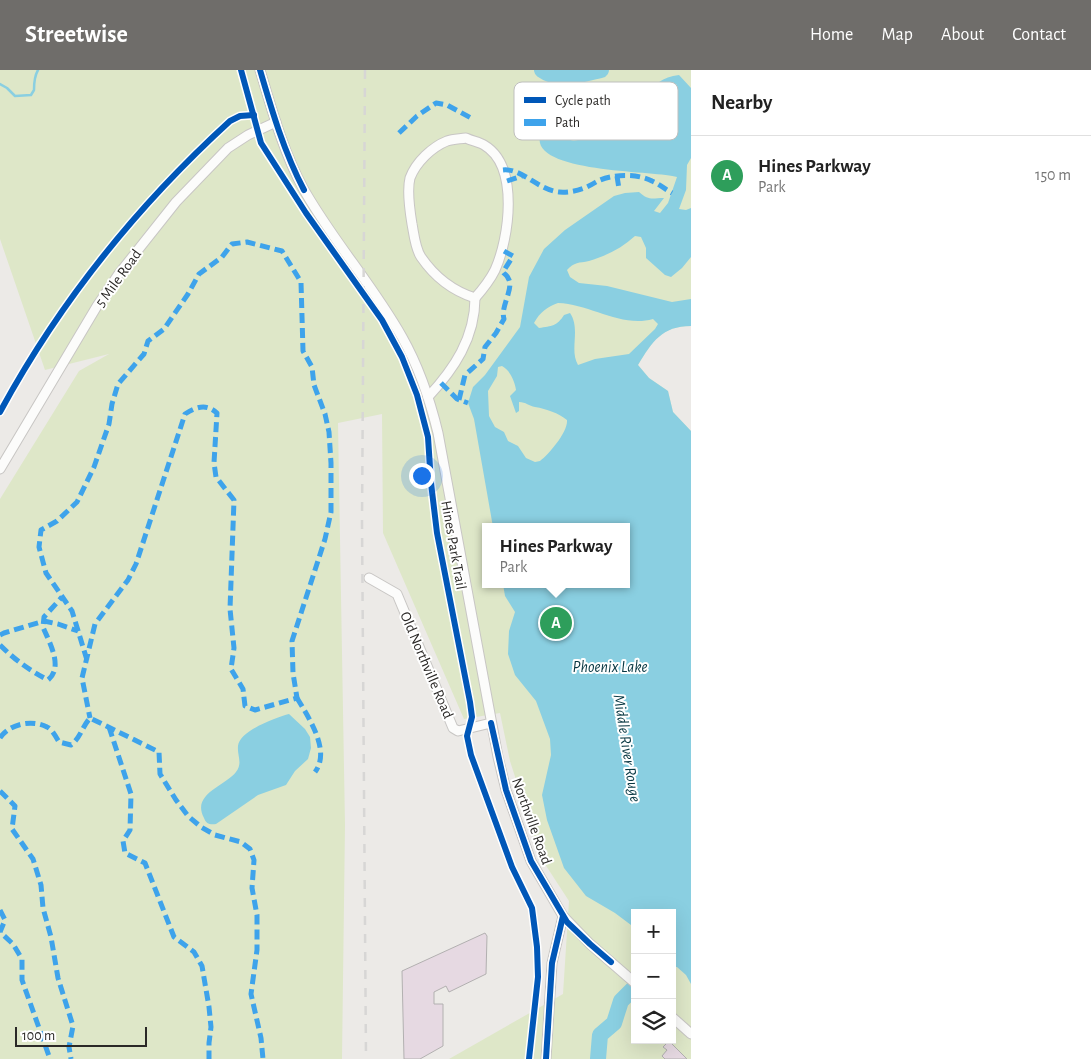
<!DOCTYPE html>
<meta charset="utf-8">
<style>
body{margin:0;font-family:"Alegreya Sans",sans-serif;background:#f2f2f2;color:#222}
.controls{position:absolute;right:15px;bottom:15px;display:grid;overflow:hidden;border-radius:0px;box-shadow:0 5px 20px #0002}
.controls button{width:45px;height:45px;display:grid;place-items:center;padding:0;border:0;border-bottom:1px solid #e0e0e0;background:#fff;color:#222;font:25px sans-serif}
.scale{position:absolute;left:15px;bottom:12px;width:132px;box-sizing:border-box;padding-left:5px;border:2px solid #2b2927;border-top:0;font-size:14px;line-height:18px;white-space:nowrap;color:#2b2927;-webkit-text-stroke:4px #fff;paint-order:stroke}
.you{position:absolute;left:421px;top:405px;width:18px;height:18px;margin:-12px;border:4px solid #fff;border-radius:50%;background:#1a73e8;box-shadow:0 0 0 8px #1a73e833}
.badge{display:grid;place-items:center;width:32px;height:32px;border-radius:50%;background:#6f6d6a;color:#fff;font-size:16px;font-weight:700}
.pin{position:absolute;translate:-50% -50%;border:2px solid #fff;box-shadow:0 1px 5px #0006}
.popup{position:absolute;left:482px;top:453px;width:148px;height:65px;box-sizing:border-box;display:grid;place-content:center;border-radius:0px;background:#fff;filter:drop-shadow(0 1px 4px #0005);font-size:16px;white-space:nowrap;color:#767676}
.popup b{font-size:19px;color:#222}
.popup::after{content:'';position:absolute;left:50%;top:100%;margin-left:-10px;border:10px solid transparent;border-top-color:#fff}
.list{margin:0;padding:0;list-style:none}
h2{display:flex;justify-content:space-between;align-items:center;height:65px;margin:0;padding:0 20px;font-size:21px}
h2 small{font-size:16px;font-weight:400;color:#767676}
.list li{display:grid;grid-template-columns:32px 1fr auto;gap:15px;align-items:center;box-sizing:border-box;height:80px;padding:0 20px;border-top:1px solid #e0e0e0}
.list b{display:block;font-size:19px;white-space:nowrap}
.list p{margin:0;font-size:16px;white-space:nowrap;color:#767676}
.list em{font-size:16px;font-style:normal;color:#767676}
.icon{flex:none;width:28px;height:28px;fill:none;stroke:currentColor;stroke-width:2;stroke-linecap:round;stroke-linejoin:round}
.map{position:relative;flex:none;width:691px;height:989px;overflow:hidden}
header{display:flex;align-items:center;gap:30px;box-sizing:border-box;height:70px;padding:0 25px;background:#6f6d6a;color:#fff}
header strong{font-size:24px}
nav{display:flex;gap:28px;margin-inline-start:auto;font-size:18px}
main{display:flex}
aside{flex:1;background:#fff}
.map>svg:first-child{display:block}
</style>
<header>
<strong>Streetwise</strong>
<nav><a>Home</a><a>Map</a><a>About</a><a>Contact</a></nav>
</header>
<main>
<div class="map">
<svg width="691" height="989" viewBox="0 0 691 989">
<rect width="100%" height="100%" fill="#eceae7"/>
<!-- green -->
<path fill="#dee7c8" fill-rule="evenodd" d="M0 0H691V256C661 256 652 272 638 295L649 308 668 321 673 342 691 361V989H449L563 924 569 831 541 788 510 691 500 643 464 649 383 463 382 344 338 353 345 755 342 989H0V429L79 301 109 284 45 300 0 169ZM486 457H626V514H486ZM635 843H672V970H635Z"/>
<!-- water -->
<g fill="#8acfe1" fill-rule="evenodd">
<path d="M679 5 691 18V88L687 95 686 120 679 139 686 140 691 138V187L682 198 671 207 665 205 646 188V178L641 167 635 166C622 178 606 186 589 191 579 193 574 192 567 200L570 207 579 213 607 216 672 232 691 229V256C662 256 652 272 638 295L649 308 668 321 673 342 691 361V914L686 905 677 897H672V843H635V858L615 843 586 826 564 798 547 750 542 725 551 685 550 669 536 631 515 605 508 584 509 561 515 542 505 526 503 514H626V457H493L474 349 468 333 473 317 485 305 520 257 529 207 544 179 565 160 614 126 625 123 639 122C649 131 652 128 664 128L654 141 660 143 668 133 677 107C657 100 516 104 543 59L525 51 524 46 529 38 536 37C542 41 548 43 552 48 557 55 560 66 568 69 585 76 585 57 592 50 598 43 606 48 614 44 623 39 634 31 643 25 655 15 662 7 679 5ZM558 233C590 234 621 258 653 249L658 254 655 259 629 284 595 289 578 295C569 280 581 259 570 243L564 245C557 256 552 256 539 258L534 253C540 242 547 237 558 233ZM502 296C510 300 515 312 516 320L510 326 516 343 519 341V332C526 332 529 336 535 337 547 339 558 343 567 350 568 362 549 384 540 391L535 392 526 388 518 376 508 371 504 362 495 357 489 346 488 321 497 306 498 297Z"/>
<path d="M289 644 305 659 310 667 311 678 308 689 295 701 286 715 258 725 216 754C210 755 206 754 204 748 191 724 225 716 236 702 243 693 237 686 238 676 239 661 277 647 289 644Z"/>
</g>
<g fill="none" stroke-linecap="round" stroke-linejoin="round">
<!-- stream -->
<path stroke="#8acfe1" stroke-width="2.5" d="M0 14 7 18 15 26 31 25 34 20C34 15 35 5 38 0"/>
<!-- river -->
<g stroke="#8acfe1" stroke-width="16">
<path d="M542 0C560 13 582 4 601 0"/>
<path d="M598 989 600 965 614 953 621 931 635 917"/>
</g>
</g>
<!-- building -->
<g fill="#e6d9e2" stroke="#b2b0b0">
<path d="M485 863 487 866 486 904 449 922 446 916 434 922V934H443V976L420 989H404L402 901Z"/>
<path d="M669 971 687 989H665L662 986 667 980 663 977Z"/>
</g>
<g fill="none" stroke-linecap="round" stroke-linejoin="round">
<!-- minor casing -->
<g stroke="#c8c6c4" stroke-width="11">
<g id="minor">
<path d="M260 0C272 40 283 81 303 118 332 170 373 215 402 267 419 297 430 330 438 363L498 687 506 720 531 791 563 846 590 874 635 913"/>
<path d="M466 68C472 71 479 72 484 75 520 96 509 169 495 200 490 210 483 219 475 228 453 221 434 206 421 187 415 178 414 164 412 154 410 142 407 120 410 108 416 92 432 77 447 71 453 69 460 69 466 68Z"/>
<path d="M428 327C454 299 475 268 475 228"/>
<path d="M0 399 97 236 118 205 176 132 228 78 248 65 276 52"/>
<path d="M369 508 397 524 453 658 458 661 491 653"/>
<path d="M672 947 691 964"/>
<path d="M546 989 552 893 563 846"/>
</g>
</g>
<!-- minor -->
<use href="#minor" stroke="#fcfcfb" stroke-width="9"/>
<!-- rail -->
<path stroke="#d7d6d5" stroke-width="2.5" stroke-dasharray="9 9" stroke-linecap="butt" d="M365 0 362 452 366 989"/>
<!-- quiet -->
<g stroke="#3ea3eb" stroke-width="5" stroke-dasharray="10 5" stroke-linecap="butt">
<path d="M399 63 417 46 436 33 447 35 471 48"/>
<path d="M503 100C522 98 538 120 559 122 572 123 585 119 596 112 610 104 637 103 652 111 659 114 665 119 672 123"/>
<path d="M617 106 619 119"/>
<path d="M507 111 522 106"/>
<path d="M441 313 457 329 468 333"/>
<path d="M459 330 465 305 483 289 485 277 496 263 504 249C500 236 515 218 508 208 507 205 504 204 503 202L513 186 502 180"/>
<path d="M0 565 4 563 44 551 58 554 78 561"/>
<path d="M0 575C15 590 29 600 48 610 64 597 49 572 43 557L44 547 62 527"/>
<path d="M87 590 72 541 46 503 39 477 41 460 57 451 77 432 94 397 109 354 112 334 118 314 144 284 148 271 164 259 188 224 199 204 222 187 232 174 247 172 282 181 301 212 303 281 312 297 314 315 325 344 329 362 331 393V442L325 469 292 571 293 603 297 628 255 640 245 636 243 619 231 599 234 578 230 539 234 430 216 407 214 393 217 343C206 333 196 337 185 344L136 494 128 510 95 554 82 608 90 648"/>
<path d="M297 628C309 648 331 681 315 702"/>
<path d="M109 657 131 724 130 760 123 771 125 783 145 793 174 867 194 882 202 896 209 937 211 957 209 973V989"/>
<path d="M0 668C9 654 32 649 47 657 52 659 56 667 59 672L71 675C81 667 82 657 90 648L159 682 160 704 176 730 188 746 201 757 215 765 241 772 250 779 254 790 252 818 257 845V880L251 924 261 968 263 989"/>
<path d="M0 721 15 736 12 759 33 789 41 815 43 838 51 867 58 908 73 956 69 977 71 989"/>
<path d="M0 840 5 850 0 862 13 874 22 889V910L49 986V989"/>
</g>
<!-- cycleway casing -->
<g stroke="#fff" stroke-width="9">
<g id="cycleway">
<path d="M241 0 261 73 306 143 382 250 402 287 417 325 428 367 431 413 437 463 470 632 472 647 467 666 471 685 512 797 532 838 537 877 538 907 529 989"/>
<path d="M260 0C272 41 284 82 304 120"/>
<path d="M0 342C59 233 138 135 230 51L240 46 254 45"/>
<path d="M491 653 506 720 531 791 567 852 590 874 611 892"/>
<path d="M546 989 552 893 563 846"/>
</g>
</g>
<!-- cycleway -->
<use href="#cycleway" stroke="#0057b8" stroke-width="6"/>
</g>
<g text-anchor="middle" stroke-width="4" stroke-linejoin="round" paint-order="stroke">
<!-- street labels -->
<g font-size="15" fill="#2b2927" stroke="#fff">
<text transform="translate(118 208) rotate(-54)" y="5">5 Mile Road</text>
<text transform="translate(454 475) rotate(80)" y="5">Hines Park Trail</text>
<text transform="translate(427 595) rotate(67)" y="5">Old Northville Road</text>
<text transform="translate(532 751) rotate(70)" y="5">Northville Road</text>
</g>
<!-- water labels -->
<g font-size="16" font-style="italic" fill="#073742" stroke="#fff">
<text x="610" y="602">Phoenix Lake</text>
<text transform="translate(628 678) rotate(81)" y="6">Middle River Rouge</text>
</g>
</g>
<!-- legend -->
<rect x="514" y="12" width="164" height="58" rx="8" fill="#fff" stroke="#bfbfbe" stroke-width="1"/>
<rect x="524" y="27" width="22" height="6" fill="#0057b8"/>
<rect x="524" y="49" width="22" height="7" fill="#3ea3eb"/>
<g font-size="14" fill="#2b2927">
<text x="555" y="35">Cycle path</text>
<text x="555" y="57">Path</text>
</g>
</svg>
<div class="controls">
<button>+</button>
<button>−</button>
<button><svg class="icon" aria-label="layers" viewBox="0 0 24 24"><path d="M12 4l9 5-9 5-9-5zM3 14l9 5 9-5"/></svg></button>
</div>
<div class="scale">100 m</div>
<div class="you"></div>
<div class="pin badge" style="left:556px;top:553px;background:#2e9e5b">A</div>
<div class="popup"><b>Hines Parkway</b>Park</div>
</div>
<aside>
<h2>Nearby<small></small></h2>
<ul class="list">
<li><span class="badge" style="background:#2e9e5b">A</span><div><b>Hines Parkway</b><p>Park</p></div><em>150 m</em></li>
</ul>
</aside>
</main>
